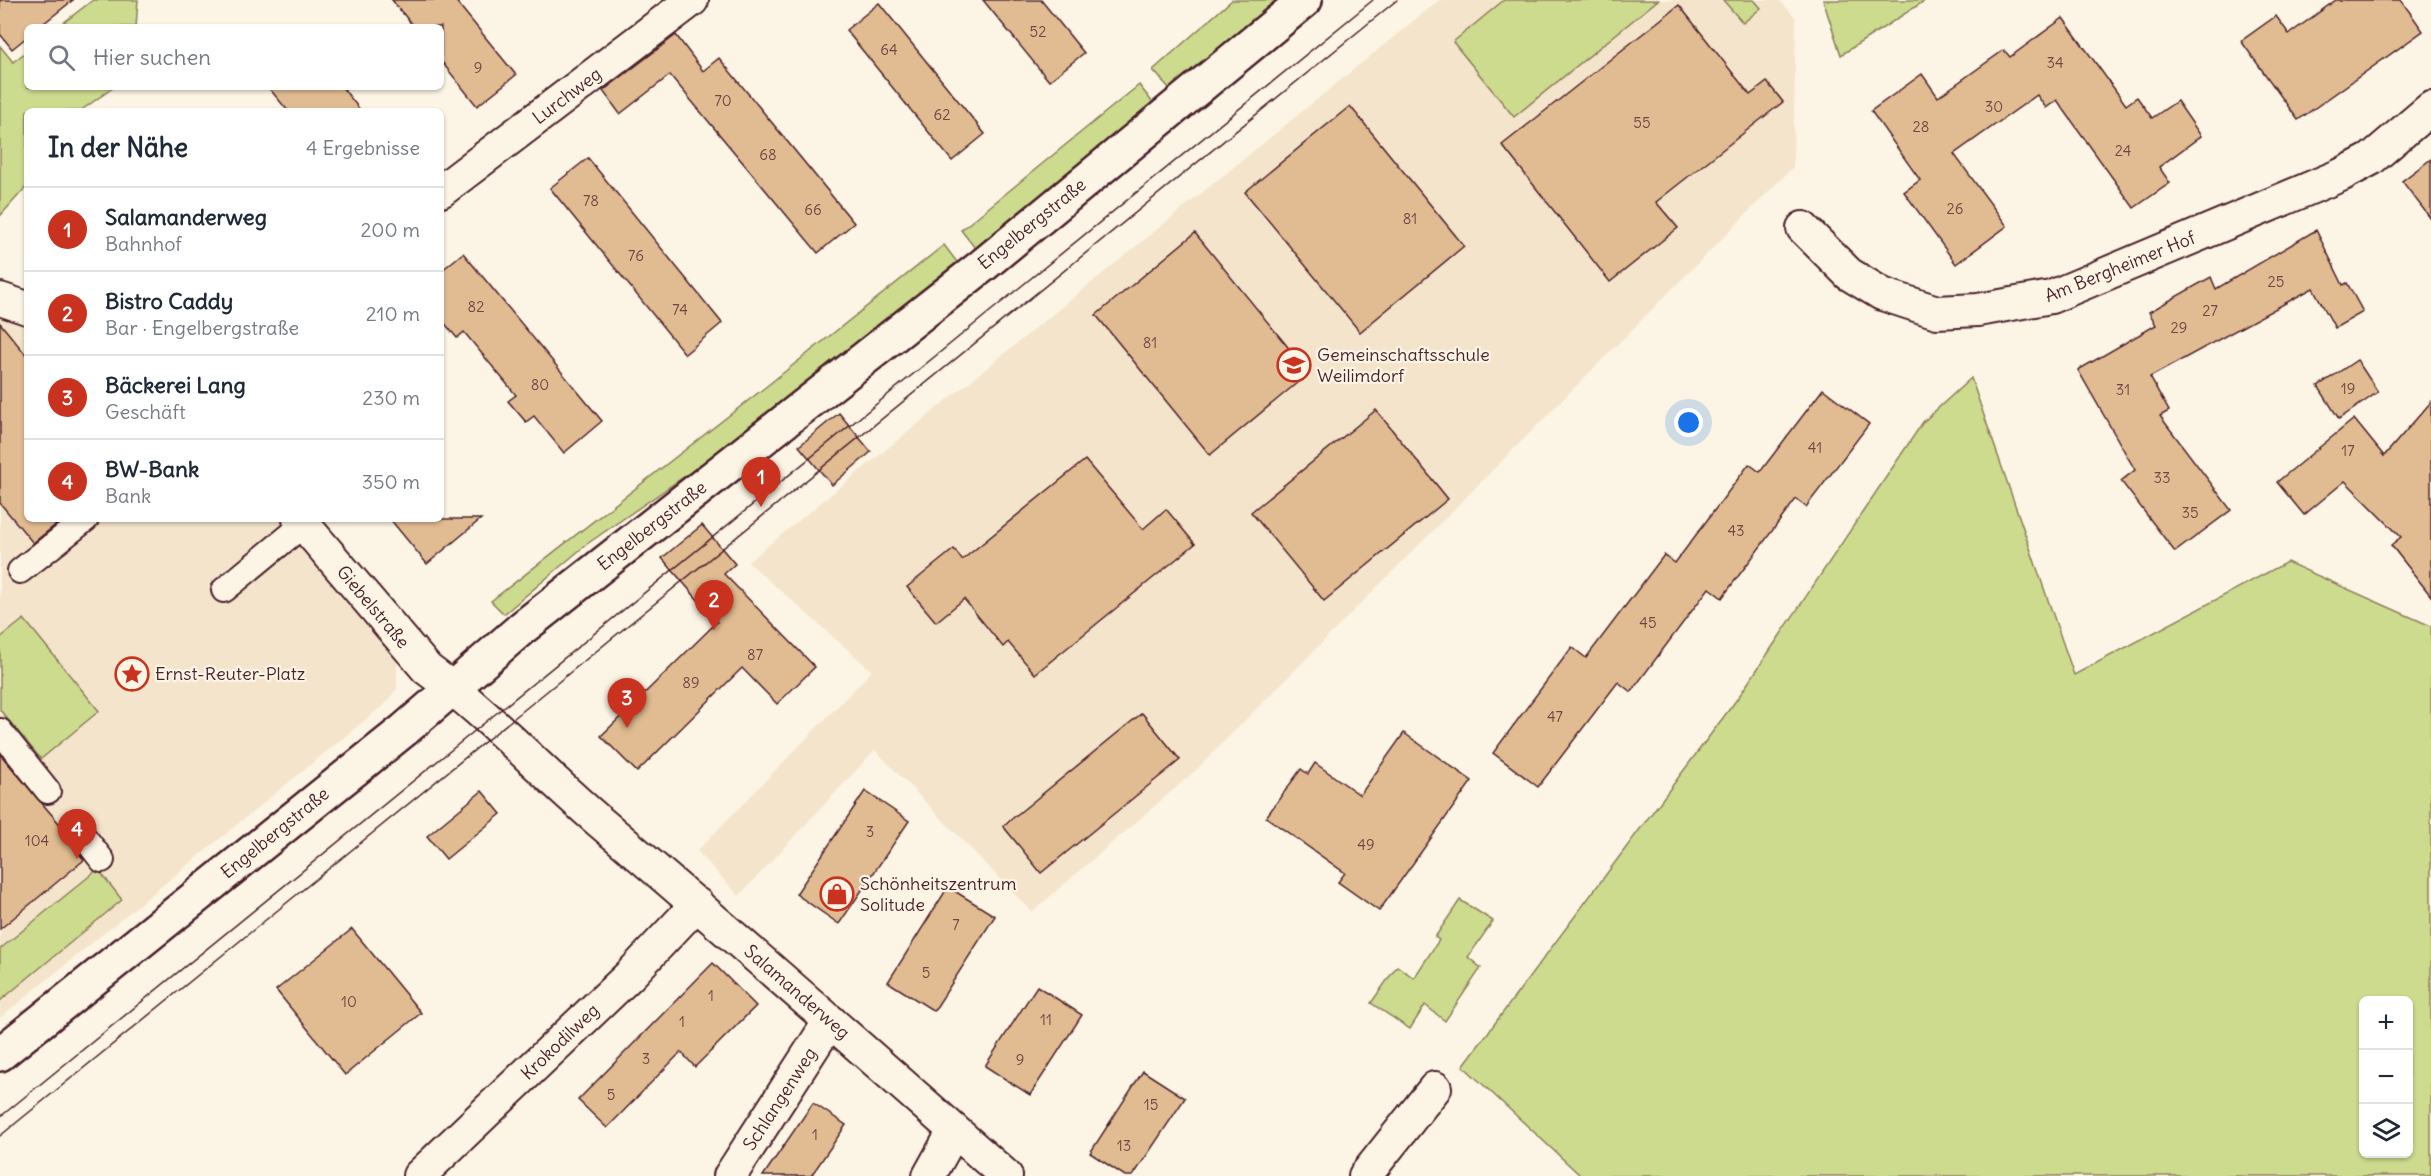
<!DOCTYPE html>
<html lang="de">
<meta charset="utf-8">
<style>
body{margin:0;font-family:Delius,sans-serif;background:#f2f2f3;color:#1f2937}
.controls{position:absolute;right:18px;bottom:18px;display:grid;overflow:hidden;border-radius:9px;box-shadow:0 2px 4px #0004}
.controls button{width:54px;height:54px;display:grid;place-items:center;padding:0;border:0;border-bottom:2px solid #e0e1e3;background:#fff;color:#1f2937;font:30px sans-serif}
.you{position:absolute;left:1689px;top:423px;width:21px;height:21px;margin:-15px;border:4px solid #fff;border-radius:50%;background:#1a73e8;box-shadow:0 0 0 9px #1a73e833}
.badge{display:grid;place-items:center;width:39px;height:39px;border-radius:50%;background:#c8321e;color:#fff;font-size:20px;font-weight:700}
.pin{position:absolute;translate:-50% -50px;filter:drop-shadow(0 2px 3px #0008)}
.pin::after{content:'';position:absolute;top:32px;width:21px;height:18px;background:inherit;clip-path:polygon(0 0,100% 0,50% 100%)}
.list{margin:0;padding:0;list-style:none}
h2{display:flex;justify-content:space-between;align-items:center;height:78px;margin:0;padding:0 24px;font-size:26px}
h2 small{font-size:20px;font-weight:400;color:#747a83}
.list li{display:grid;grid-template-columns:39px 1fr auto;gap:18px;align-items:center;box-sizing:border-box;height:84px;padding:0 24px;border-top:2px solid #e0e1e3}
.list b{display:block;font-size:22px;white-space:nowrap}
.list p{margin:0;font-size:20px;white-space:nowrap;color:#747a83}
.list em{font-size:20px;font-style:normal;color:#747a83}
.icon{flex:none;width:33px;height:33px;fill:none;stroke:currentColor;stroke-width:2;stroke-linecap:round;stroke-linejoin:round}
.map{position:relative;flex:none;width:2431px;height:1176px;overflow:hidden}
.search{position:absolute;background:#fff;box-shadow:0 2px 4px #0004;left:24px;top:24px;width:420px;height:66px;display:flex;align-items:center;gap:15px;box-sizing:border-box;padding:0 21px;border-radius:9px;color:#747a83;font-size:22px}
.panel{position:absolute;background:#fff;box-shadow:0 2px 4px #0004;left:24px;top:108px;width:420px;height:414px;border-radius:9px}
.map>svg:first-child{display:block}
</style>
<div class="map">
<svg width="2431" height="1176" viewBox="0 0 2431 1176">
<rect width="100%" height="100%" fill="#fcf5e5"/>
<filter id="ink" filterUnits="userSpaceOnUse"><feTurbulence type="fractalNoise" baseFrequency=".0167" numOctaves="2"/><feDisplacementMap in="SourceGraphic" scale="12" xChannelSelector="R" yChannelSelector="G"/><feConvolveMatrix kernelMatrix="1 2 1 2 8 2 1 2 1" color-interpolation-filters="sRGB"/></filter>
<g filter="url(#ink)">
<!-- built -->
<g fill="#f4e4cc">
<path d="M1439 0H1779L1796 18 1793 167 1195 771 1032 912 875 750 739 896 697 851 872 671 748 562Z"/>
<path d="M0 314 27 323V519H280L397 662V688L386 703 0 1018Z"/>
</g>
<!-- green -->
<g fill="#cddb8e" stroke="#8c7d5c" stroke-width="1.5" fill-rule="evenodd">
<path d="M93 0H138L136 27H58Z"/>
<path d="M1232 0H1279L1170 89 1153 70Z"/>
<path d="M1504 0H1658L1514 117 1453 42Z"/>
<path d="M1723 0H1754L1761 8 1743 23Z"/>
<path d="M1823 0H1926L1841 55Z"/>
<path d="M0 46 13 62 27 51V87H114L80 111H27V186L0 216Z"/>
<path d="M1139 85 1153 103 975 248 961 230Z"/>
<path d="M944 245 957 262 718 453 587 544 504 614 491 601 763 389Z"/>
<path d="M1971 378 2074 675 2287 562 2431 626V1176H1581L1463 1066 1740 695 1923 422ZM2364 1000H2408V1154H2364Z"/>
<path d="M24 619 99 711 41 759 0 710V638Z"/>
<path d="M98 869 122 900 0 1001V949Z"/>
<path d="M1460 900 1493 921 1468 957 1481 968 1445 1021 1425 1005 1410 1029 1371 1003 1397 966 1414 978 1439 940 1435 937Z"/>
</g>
<!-- building -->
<g fill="#e1bc92" stroke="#4a1f2b" stroke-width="1.5">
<path d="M0 0H73L39 27H27V37L12 49 0 34Z"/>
<path d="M392 0H455L516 75 477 106 441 61V27H414Z"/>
<path d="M983 0H1041L1084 53 1049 81Z"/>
<path d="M2336 0H2401L2423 31 2298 120 2241 41 2276 16 2289 34Z"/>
<path d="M879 3 985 134 952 161 846 30Z"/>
<path d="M1679 5 1750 95 1767 82 1783 102 1656 202 1678 228 1610 282 1502 145Z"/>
<path d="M2063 18 2126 105 2137 97 2152 118 2177 101 2201 136 2159 167 2170 183 2134 208 2057 100 2046 108 2037 95 1954 154 2007 226 1956 264 1904 192 1920 180 1871 111 1922 74 1938 97 2004 50 2010 57Z"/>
<path d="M676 35 703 71 719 58 854 223 818 253 670 75 620 114 603 91Z"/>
<path d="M268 87H342L361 111H288Z"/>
<path d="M1350 106 1464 246 1360 332 1245 192Z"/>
<path d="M588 158 722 323 685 354 550 188Z"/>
<path d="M2431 159V219L2402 181Z"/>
<path d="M2316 230 2343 285 2347 283 2363 312 2335 328 2313 288 2150 377 2169 411 2160 416 2231 510 2175 552 2121 481 2135 470 2078 370 2156 325 2149 312 2211 277 2216 289Z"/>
<path d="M1195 233 1309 373 1210 455 1096 315Z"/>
<path d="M463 253 602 421 564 453 534 416 526 422 508 401 516 395 464 332 457 338 441 319V271Z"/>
<path d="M0 323 27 356V519H63L33 543 0 503Z"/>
<path d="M2357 360 2378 392 2339 419 2318 386Z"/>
<path d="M1823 389 1869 424 1806 507 1796 499 1722 598 1709 588 1631 692 1618 682 1538 787 1493 753 1572 647 1586 658 1664 555 1675 563 1749 464 1760 472Z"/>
<path d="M2431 402V596L2391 545 2401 537 2345 481 2304 515 2277 482 2354 419 2384 456Z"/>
<path d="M1376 410 1448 499 1324 601 1251 512Z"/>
<path d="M839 413 871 452 832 485 799 446Z"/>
<path d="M1085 460 1143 529 1166 509 1195 544 1035 674 1008 642 1003 647 964 599 936 622 907 587 954 549 962 560Z"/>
<path d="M390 519H481L427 564Z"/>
<path d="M702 525 735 564 724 574 815 667 777 704 742 668 637 772 601 736 717 622 662 558Z"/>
<path d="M1142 713 1180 760 1041 873 1003 826Z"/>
<path d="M1404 733 1472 781 1379 911 1338 882 1345 873 1266 817 1301 769 1308 774 1315 763 1360 795Z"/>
<path d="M0 754 63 828 66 837 84 860 0 929Z"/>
<path d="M482 791 501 814 446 859 427 836Z"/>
<path d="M865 791 909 821 839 924 796 894Z"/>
<path d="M948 887 995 916 934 1011 888 982Z"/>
<path d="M352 929 421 1013 345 1075 276 990Z"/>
<path d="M713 963 756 1006 695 1067 681 1052 607 1128 578 1100Z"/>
<path d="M1037 986 1082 1015 1030 1095 985 1066Z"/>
<path d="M1143 1071 1185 1098 1133 1176H1125L1090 1153Z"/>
<path d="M813 1103 846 1125 811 1176H763Z"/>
</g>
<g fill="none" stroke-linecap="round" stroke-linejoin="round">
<!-- pedestrian casing -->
<g stroke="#4a1f2b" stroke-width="28">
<g id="pedestrian">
<path d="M20 571 86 519"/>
<path d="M224 590 304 524"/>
<path d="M0 731 48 791"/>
<path d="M77 828 102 860"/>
</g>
</g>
<!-- minor casing -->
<g stroke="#4a1f2b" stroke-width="36">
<g id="minor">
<path d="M441 191 692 0"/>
<path d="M1803 228 1849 274 1882 294 1937 312 1978 310 2051 297 2341 175 2371 159 2431 108"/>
<path d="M0 299 27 308"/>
<path d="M299 519 427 669C489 714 541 772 600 822 737 938 871 1057 1006 1176"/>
<path d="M419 1176 630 975 697 904"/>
<path d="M730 1176 830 1021"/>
<path d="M929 1176 954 1131"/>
<path d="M1365 1176 1435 1088"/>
</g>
</g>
<!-- secondary casing -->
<g stroke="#4a1f2b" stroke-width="38">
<path id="secondary" d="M0 1054 404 730 522 628 982 266 1305 0"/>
</g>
<!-- pedestrian -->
<use href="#pedestrian" stroke="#fcf5e5" stroke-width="24"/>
<!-- minor -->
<use href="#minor" stroke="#fcf5e5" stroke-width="32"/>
<!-- secondary -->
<use href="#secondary" stroke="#fcf5e5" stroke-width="33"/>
<!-- tram -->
<g stroke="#4a1f2b" stroke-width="1.5">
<path d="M0 1117 1373 0"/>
<path d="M0 1136 1397 0"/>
</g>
</g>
</g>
<!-- icons -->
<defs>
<g id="school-ring" transform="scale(1.725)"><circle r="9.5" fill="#fcf5e5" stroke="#c8321e" stroke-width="1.5"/><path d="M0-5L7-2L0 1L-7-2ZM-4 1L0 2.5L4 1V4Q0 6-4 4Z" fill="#c8321e"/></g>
<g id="sight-ring" transform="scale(1.725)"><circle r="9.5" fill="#fcf5e5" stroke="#c8321e" stroke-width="1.5"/><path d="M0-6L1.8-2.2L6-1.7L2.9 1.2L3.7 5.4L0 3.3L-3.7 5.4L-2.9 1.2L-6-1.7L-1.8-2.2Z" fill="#c8321e"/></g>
<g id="shop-ring" transform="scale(1.725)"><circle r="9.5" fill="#fcf5e5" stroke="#c8321e" stroke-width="1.5"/><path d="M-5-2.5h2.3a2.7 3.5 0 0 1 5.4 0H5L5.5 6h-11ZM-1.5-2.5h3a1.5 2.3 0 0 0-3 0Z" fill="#c8321e"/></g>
</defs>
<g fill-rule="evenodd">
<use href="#school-ring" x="1294" y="365"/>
<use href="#sight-ring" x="132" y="674"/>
<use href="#shop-ring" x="837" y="894"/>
</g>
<g text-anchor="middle" stroke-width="4.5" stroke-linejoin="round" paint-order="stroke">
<!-- number labels -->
<g font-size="15" fill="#704645">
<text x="1038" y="37">52</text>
<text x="889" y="55">64</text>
<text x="2055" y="68">34</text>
<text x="478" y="73">9</text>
<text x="723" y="106">70</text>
<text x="1994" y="112">30</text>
<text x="942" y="120">62</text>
<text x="1642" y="128">55</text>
<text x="1921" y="132">28</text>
<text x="2123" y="156">24</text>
<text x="768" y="160">68</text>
<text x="591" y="206">78</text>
<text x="1955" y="214">26</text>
<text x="813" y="215">66</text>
<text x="1410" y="224">81</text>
<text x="636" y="261">76</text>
<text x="2276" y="287">25</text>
<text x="476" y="312">82</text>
<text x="680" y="315">74</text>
<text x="2210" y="316">27</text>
<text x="2179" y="333">29</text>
<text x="1150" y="348">81</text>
<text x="540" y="390">80</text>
<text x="2348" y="394">19</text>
<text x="2123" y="395">31</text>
<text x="1815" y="453">41</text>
<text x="2348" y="456">17</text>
<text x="2162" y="483">33</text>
<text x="2190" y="518">35</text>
<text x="1736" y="536">43</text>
<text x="1648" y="628">45</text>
<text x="755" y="660">87</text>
<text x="691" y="688">89</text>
<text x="1555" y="722">47</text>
<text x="870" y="837">3</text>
<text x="37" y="846">104</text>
<text x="1366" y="850">49</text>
<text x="956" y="930">7</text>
<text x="926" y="978">5</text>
<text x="711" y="1001">1</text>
<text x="349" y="1007">10</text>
<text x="1046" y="1025">11</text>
<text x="682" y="1027">1</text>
<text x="646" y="1064">3</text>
<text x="1020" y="1065">9</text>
<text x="611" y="1100">5</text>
<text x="1151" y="1110">15</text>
<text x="815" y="1140">1</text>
<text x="1124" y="1151">13</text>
</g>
<!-- street labels -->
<g font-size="18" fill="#4a1f2b" stroke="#fcf5e5">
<text transform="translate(567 96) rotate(-37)" y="6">Lurchweg</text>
<text transform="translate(1032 224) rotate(-39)" y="6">Engelbergstraße</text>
<text transform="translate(2120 267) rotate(-22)" y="6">Am Bergheimer Hof</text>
<text transform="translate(652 526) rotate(-38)" y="6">Engelbergstraße</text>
<text transform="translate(373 607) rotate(50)" y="6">Giebelstraße</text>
<text transform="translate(275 833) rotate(-39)" y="6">Engelbergstraße</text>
<text transform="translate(797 992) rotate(41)" y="6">Salamanderweg</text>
<text transform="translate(560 1042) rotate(-44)" y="6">Krokodilweg</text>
<text transform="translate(780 1099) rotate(-57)" y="6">Schlangenweg</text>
</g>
<!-- poi labels -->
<g font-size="18" fill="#4a1f2b" stroke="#fcf5e5" text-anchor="start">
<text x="1317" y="361">Gemeinschaftsschule<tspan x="1317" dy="21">Weilimdorf</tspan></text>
<text x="155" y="680">Ernst-Reuter-Platz</text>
<text x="860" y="890">Schönheitszentrum<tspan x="860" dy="21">Solitude</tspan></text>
</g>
</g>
</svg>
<div class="controls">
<button>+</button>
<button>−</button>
<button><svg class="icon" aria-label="layers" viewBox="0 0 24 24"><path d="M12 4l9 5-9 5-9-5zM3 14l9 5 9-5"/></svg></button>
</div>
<div class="you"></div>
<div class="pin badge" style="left:761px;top:507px">1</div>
<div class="pin badge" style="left:714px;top:630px">2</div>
<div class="pin badge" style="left:627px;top:728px">3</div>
<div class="pin badge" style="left:77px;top:859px">4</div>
<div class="search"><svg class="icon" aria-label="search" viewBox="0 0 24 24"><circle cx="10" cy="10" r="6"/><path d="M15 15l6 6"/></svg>Hier suchen</div>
<section class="panel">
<h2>In der Nähe<small>4 Ergebnisse</small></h2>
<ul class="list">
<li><span class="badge">1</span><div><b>Salamanderweg</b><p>Bahnhof</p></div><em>200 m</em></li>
<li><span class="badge">2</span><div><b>Bistro Caddy</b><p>Bar · Engelbergstraße</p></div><em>210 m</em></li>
<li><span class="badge">3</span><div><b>Bäckerei Lang</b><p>Geschäft</p></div><em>230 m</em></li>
<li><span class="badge">4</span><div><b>BW-Bank</b><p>Bank</p></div><em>350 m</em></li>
</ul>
</section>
</div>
